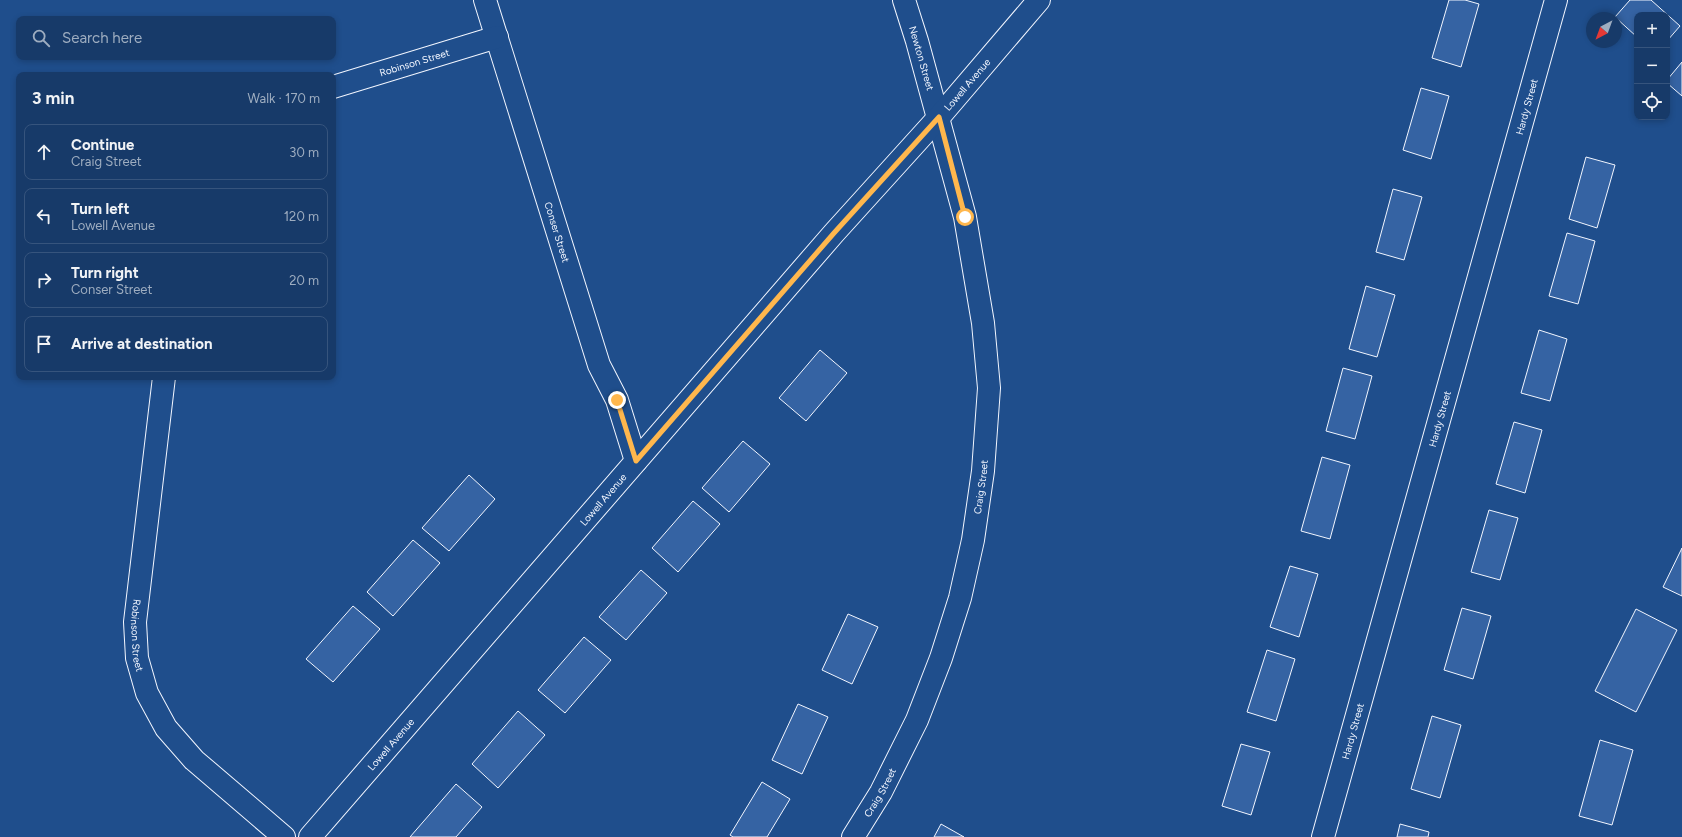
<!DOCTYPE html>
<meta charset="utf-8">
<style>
body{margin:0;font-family:Figtree,sans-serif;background:#244571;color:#f1f3f6}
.controls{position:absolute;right:12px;top:12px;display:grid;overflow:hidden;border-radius:8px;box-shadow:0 2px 6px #0003}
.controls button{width:36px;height:36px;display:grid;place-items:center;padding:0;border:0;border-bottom:1px solid #36547d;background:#173a69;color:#f1f3f6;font:20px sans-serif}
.compass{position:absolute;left:1586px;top:12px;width:36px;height:36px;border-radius:50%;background:#173a69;box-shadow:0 2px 6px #0003;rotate:221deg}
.stop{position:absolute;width:12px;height:12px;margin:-9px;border:3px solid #ffb74d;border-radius:50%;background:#fff}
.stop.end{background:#ffb74d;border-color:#fff;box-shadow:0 1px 4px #0008}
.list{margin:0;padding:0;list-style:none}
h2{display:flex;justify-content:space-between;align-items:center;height:52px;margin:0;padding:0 16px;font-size:17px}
h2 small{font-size:13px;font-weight:400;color:#9eadc0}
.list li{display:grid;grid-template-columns:26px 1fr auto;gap:12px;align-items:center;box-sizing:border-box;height:56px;margin:0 8px 8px;padding:0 8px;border:1px solid #36547d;border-radius:8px}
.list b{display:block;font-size:15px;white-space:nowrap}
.list p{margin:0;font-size:13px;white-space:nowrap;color:#9eadc0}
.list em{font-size:13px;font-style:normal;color:#9eadc0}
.icon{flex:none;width:22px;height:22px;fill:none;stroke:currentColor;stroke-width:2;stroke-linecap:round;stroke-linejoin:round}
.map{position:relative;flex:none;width:1682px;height:837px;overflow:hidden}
.search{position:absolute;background:#173a69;box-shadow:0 2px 6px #0003;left:16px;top:16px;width:320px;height:44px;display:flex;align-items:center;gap:10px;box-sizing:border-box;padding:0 14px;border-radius:8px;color:#9eadc0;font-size:15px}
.panel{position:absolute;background:#173a69;box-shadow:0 2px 6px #0003;left:16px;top:72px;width:320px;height:308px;border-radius:8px}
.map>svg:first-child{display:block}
</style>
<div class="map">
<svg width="1682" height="837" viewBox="0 0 1682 837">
<rect width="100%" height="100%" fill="#1f4e8c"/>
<!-- building -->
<g fill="#3563a3" stroke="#f2f6ff">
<path d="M1449 0H1465L1479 4 1461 67 1432 58Z"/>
<path d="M1630 0H1651L1680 26 1667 41V15H1637V37L1615 17Z"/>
<path d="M1682 62V96L1667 83V80Z"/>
<path d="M1421 88 1449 96 1431 159 1403 150Z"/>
<path d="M1586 157 1615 165 1597 228 1569 219Z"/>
<path d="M1393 189 1422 197 1404 260 1376 252Z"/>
<path d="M1567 233 1595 241 1578 304 1549 296Z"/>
<path d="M1366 286 1395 295 1377 357 1349 349Z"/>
<path d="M1539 330 1567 339 1550 401 1521 393Z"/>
<path d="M820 350 847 373 806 421 779 398Z"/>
<path d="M1343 368 1372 376 1355 439 1326 431Z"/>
<path d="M1514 422 1542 430 1525 493 1496 484Z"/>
<path d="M743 441 770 464 729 512 702 488Z"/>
<path d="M1322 457 1350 465 1330 539 1301 531Z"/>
<path d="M469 475 495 499 449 551 422 528Z"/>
<path d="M693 501 720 524 678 572 652 548Z"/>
<path d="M1489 510 1518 518 1500 580 1471 572Z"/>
<path d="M413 540 440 563 393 616 367 592Z"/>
<path d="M1682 548V596L1663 587Z"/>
<path d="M1290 566 1318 574 1299 637 1270 627Z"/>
<path d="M641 570 667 593 626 640 599 617Z"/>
<path d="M353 606 380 629 333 682 306 659Z"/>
<path d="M1462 608 1491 616 1473 679 1444 670Z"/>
<path d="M1636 609 1677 630 1636 712 1595 691Z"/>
<path d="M848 614 878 627 852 684 822 670Z"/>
<path d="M584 637 611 660 565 713 538 690Z"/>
<path d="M1267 650 1295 659 1276 721 1247 712Z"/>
<path d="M798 704 828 717 802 774 772 760Z"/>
<path d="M518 711 545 735 498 788 472 764Z"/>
<path d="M1432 716 1461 725 1440 798 1411 789Z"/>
<path d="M1600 740 1633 750 1612 825 1579 816Z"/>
<path d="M1241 744 1270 752 1251 815 1222 806Z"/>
<path d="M762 782 790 799 767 837H733L730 835Z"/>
<path d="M456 784 482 807 456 837H410Z"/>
<path d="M941 824 964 837H934Z"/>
<path d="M1400 824 1429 832 1428 837H1397Z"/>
</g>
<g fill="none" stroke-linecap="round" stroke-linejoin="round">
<!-- street casing -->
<g stroke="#f2f6ff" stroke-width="24">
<g id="street">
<path id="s1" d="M485 0 599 365 617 400 636 461"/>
<path id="s2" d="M333 87 497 37"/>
<path id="s3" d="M164 377 135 622 137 658 147 693 166 728 194 760 284 837"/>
<path id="s4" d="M853 837 881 792 917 720 941 658 960 598 973 540 983 471 989 388 983 323 965 217 917 41 904 0"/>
<path id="s5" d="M1323 837 1556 0"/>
</g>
</g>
<!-- secondary casing -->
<g stroke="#f2f6ff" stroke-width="24">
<g id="secondary">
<path id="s6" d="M310 837 834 233 939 117 1039 0"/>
</g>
</g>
<!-- street -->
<use href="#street" stroke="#1f4e8c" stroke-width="22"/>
<!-- secondary -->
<use href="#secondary" stroke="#1f4e8c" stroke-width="22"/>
</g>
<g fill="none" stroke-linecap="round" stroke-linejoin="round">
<!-- route -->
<path stroke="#ffb74d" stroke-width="5" d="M617 400 636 461 834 233 939 117 965 217"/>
</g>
<g text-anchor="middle" stroke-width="3" stroke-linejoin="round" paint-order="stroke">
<!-- street labels -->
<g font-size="10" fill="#f2f6ff" stroke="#1f4e8c">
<text transform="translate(922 58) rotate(74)" y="4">Newton Street</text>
<text dy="4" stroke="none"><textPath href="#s2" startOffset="85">Robinson Street</textPath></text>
<text dy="4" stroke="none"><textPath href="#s6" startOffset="999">Lowell Avenue</textPath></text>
<text dy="4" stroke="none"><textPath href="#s5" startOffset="758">Hardy Street</textPath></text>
<text dy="4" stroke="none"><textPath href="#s1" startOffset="243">Conser Street</textPath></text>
<text dy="4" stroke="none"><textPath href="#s5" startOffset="434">Hardy Street</textPath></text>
<text dy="4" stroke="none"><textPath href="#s4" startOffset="376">Craig Street</textPath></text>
<text dy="4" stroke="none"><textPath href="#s6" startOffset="447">Lowell Avenue</textPath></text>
<text dy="4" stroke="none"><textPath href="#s3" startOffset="260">Robinson Street</textPath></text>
<text dy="4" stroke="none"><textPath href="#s5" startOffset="110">Hardy Street</textPath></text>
<text dy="4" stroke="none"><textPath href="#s6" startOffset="123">Lowell Avenue</textPath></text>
<text dy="4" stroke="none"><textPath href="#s4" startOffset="52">Craig Street</textPath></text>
</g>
</g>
</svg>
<div class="controls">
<button>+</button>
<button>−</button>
<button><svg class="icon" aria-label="locate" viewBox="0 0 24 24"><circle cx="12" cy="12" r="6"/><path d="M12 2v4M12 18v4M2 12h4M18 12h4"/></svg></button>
</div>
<svg class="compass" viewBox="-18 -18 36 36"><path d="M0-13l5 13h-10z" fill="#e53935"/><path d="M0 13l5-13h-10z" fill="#9eadc0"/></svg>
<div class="stop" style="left:965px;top:217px"></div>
<div class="stop end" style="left:617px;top:400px"></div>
<div class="search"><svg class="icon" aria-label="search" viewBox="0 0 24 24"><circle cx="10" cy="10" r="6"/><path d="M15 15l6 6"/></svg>Search here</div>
<section class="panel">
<h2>3 min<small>Walk · 170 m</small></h2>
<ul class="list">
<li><svg class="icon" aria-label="ahead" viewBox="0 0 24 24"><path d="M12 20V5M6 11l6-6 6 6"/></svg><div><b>Continue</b><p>Craig Street</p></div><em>30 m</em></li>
<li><svg class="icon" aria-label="left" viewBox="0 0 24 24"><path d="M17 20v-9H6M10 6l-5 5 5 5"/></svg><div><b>Turn left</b><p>Lowell Avenue</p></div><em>120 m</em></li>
<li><svg class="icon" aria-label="right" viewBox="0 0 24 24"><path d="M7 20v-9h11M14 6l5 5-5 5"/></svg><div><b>Turn right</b><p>Conser Street</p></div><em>20 m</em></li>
<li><svg class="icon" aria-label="arrive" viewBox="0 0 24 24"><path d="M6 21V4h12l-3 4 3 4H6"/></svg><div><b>Arrive at destination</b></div></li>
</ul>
</section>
</div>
